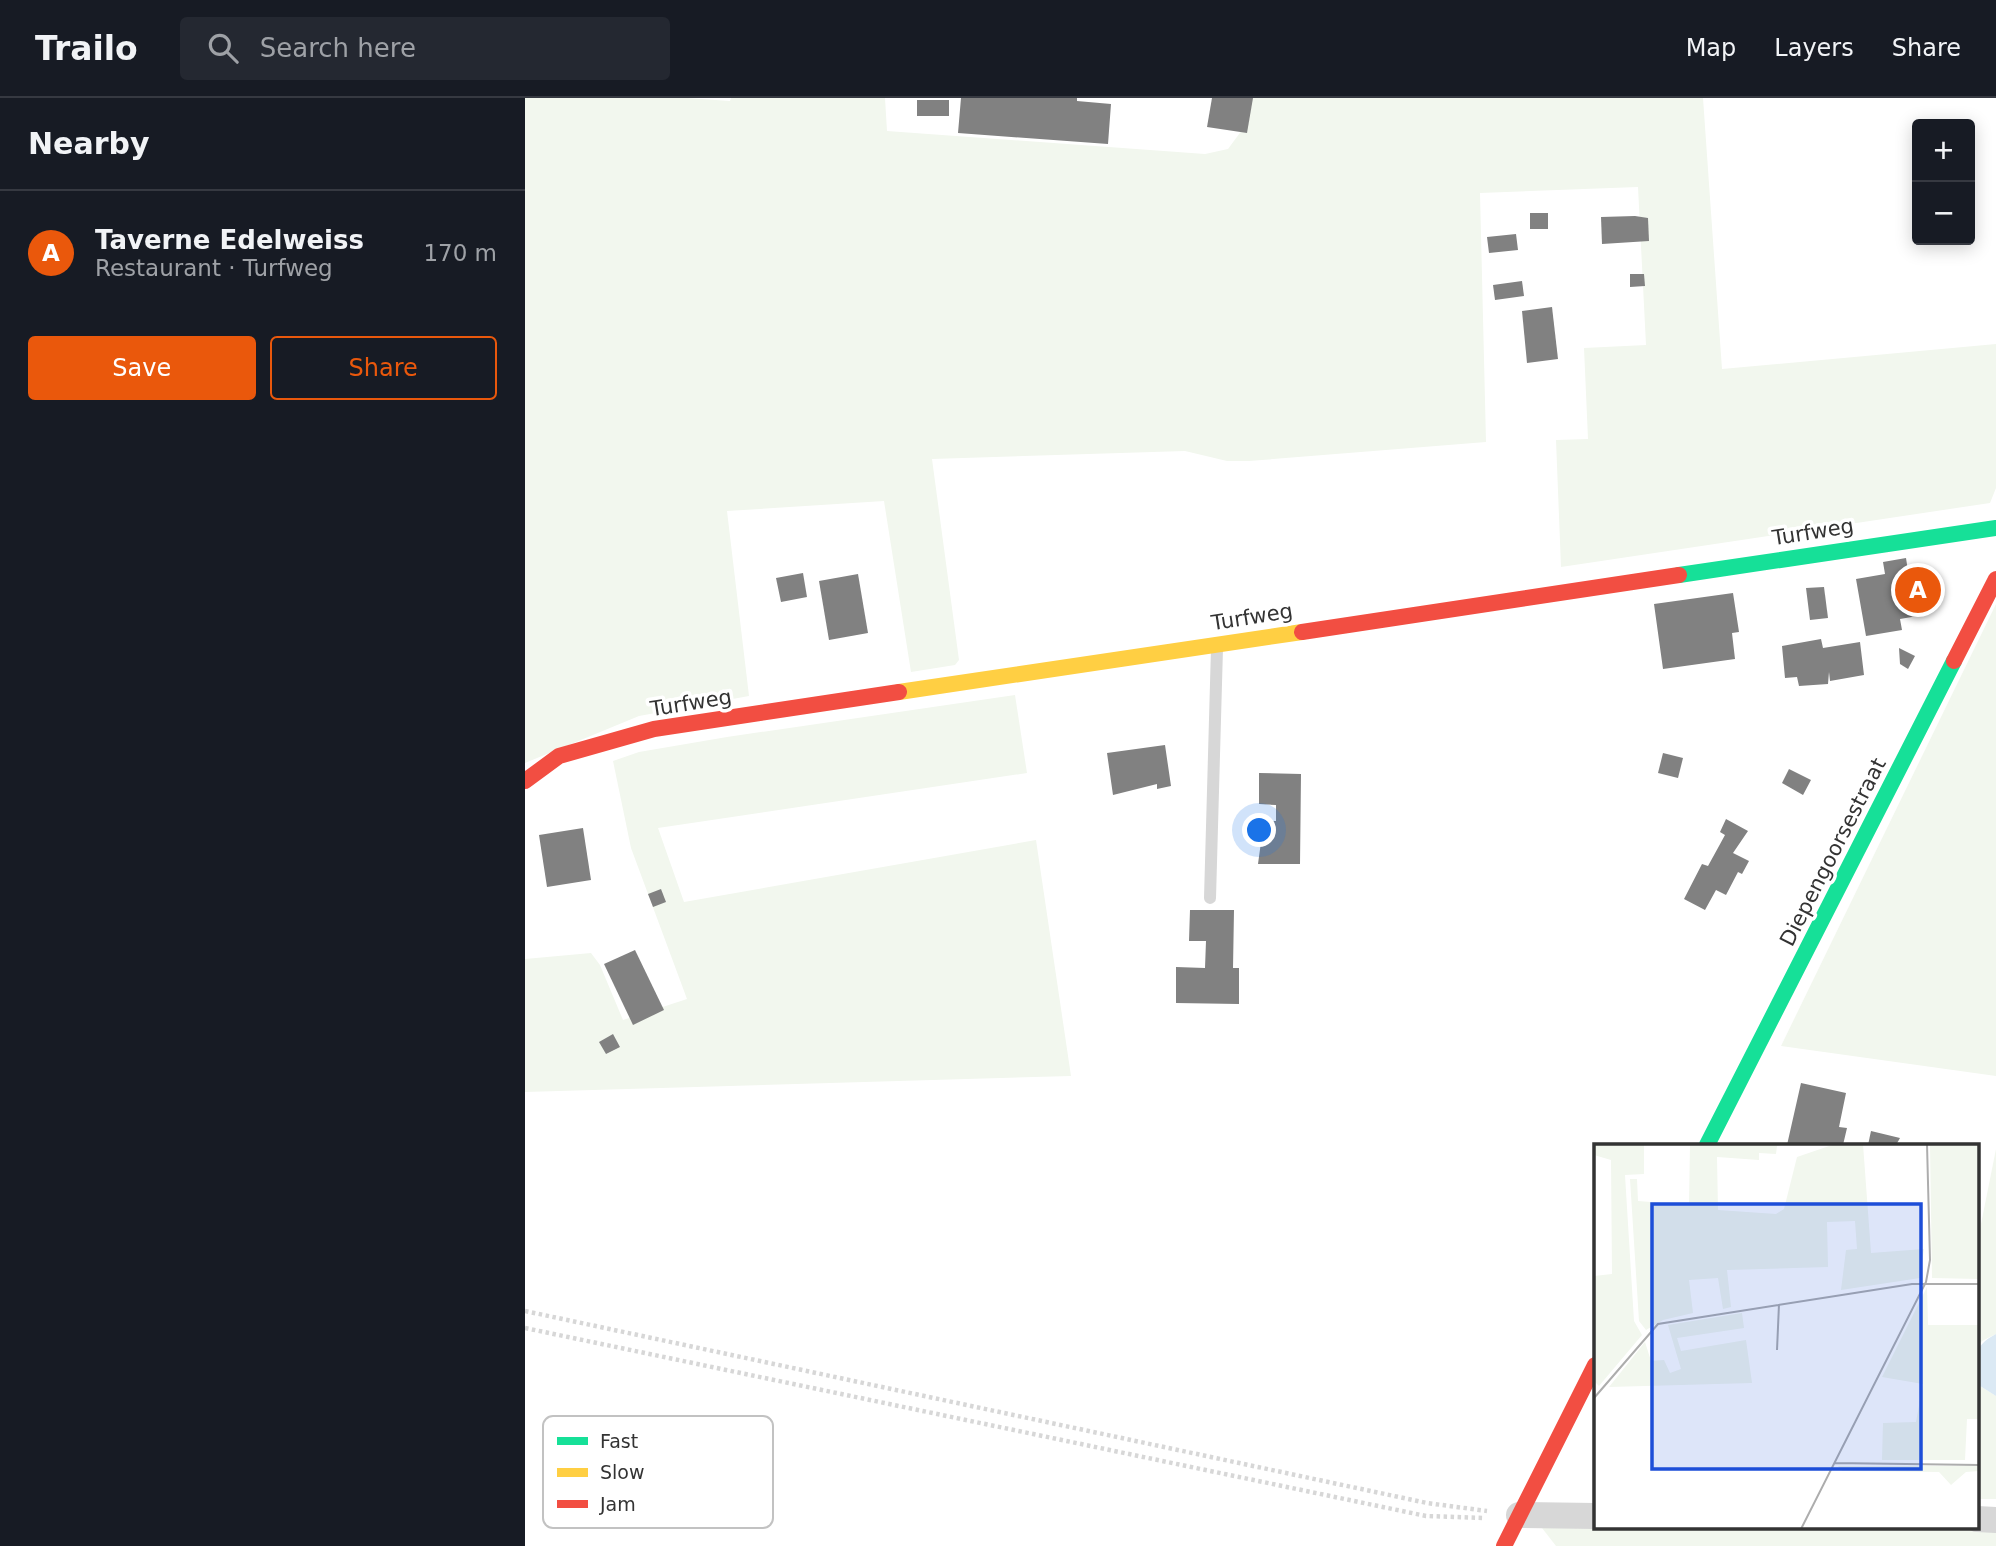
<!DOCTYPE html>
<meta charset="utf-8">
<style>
body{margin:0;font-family:"DejaVu Sans",sans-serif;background:#242831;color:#f1f3f6}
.controls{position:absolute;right:21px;top:21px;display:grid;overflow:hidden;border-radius:7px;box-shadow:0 4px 18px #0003}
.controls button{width:63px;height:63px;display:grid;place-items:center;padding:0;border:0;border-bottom:2px solid #363941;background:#171b24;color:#f1f3f6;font:35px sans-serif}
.you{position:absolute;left:735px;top:733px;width:24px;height:24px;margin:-18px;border:5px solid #fff;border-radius:50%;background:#1a73e8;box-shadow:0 0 0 10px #1a73e833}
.badge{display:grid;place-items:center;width:46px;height:46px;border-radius:50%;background:#ea580c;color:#fff;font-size:23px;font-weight:700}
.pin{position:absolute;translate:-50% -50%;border:4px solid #fff;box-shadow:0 2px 7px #0006}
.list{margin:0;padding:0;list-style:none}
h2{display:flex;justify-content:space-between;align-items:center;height:91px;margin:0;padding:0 28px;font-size:30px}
h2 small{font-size:23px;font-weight:400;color:#9ea1a6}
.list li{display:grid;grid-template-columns:46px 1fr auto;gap:21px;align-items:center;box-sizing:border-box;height:126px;padding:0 28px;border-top:2px solid #363941}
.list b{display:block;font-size:26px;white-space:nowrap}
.list p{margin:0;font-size:23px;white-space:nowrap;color:#9ea1a6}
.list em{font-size:23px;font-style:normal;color:#9ea1a6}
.actions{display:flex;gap:14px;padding:21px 28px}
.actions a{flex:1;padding:16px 0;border:2px solid #ea580c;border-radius:7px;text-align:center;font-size:24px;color:#ea580c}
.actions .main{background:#ea580c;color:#fff}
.icon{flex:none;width:38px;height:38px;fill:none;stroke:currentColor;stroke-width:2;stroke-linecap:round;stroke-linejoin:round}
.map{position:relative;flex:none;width:1471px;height:1448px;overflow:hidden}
header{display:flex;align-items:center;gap:42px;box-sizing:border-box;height:98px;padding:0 35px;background:#171b24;border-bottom:2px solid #363941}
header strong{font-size:33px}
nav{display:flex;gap:38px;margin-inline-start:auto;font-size:24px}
.search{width:490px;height:63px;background:#242831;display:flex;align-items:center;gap:18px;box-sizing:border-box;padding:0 24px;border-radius:7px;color:#9ea1a6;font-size:26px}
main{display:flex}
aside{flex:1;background:#171b24}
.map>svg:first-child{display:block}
</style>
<header>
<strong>Trailo</strong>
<div class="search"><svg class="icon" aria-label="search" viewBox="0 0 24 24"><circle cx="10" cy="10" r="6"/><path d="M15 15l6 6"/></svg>Search here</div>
<nav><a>Map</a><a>Layers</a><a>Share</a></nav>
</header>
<main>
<aside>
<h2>Nearby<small></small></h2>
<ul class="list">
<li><span class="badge">A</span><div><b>Taverne Edelweiss</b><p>Restaurant · Turfweg</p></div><em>170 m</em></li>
</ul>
<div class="actions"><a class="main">Save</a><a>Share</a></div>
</aside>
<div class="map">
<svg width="1471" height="1448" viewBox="0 0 1471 1448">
<rect width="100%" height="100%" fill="#fff"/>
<!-- green -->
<g fill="#f2f7ee">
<path d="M0 0H162L205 3 206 0H360L362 33 680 56 703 51 720 28 725 0H1178L1197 271 1471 246V390L1465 405 1036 469 1031 342 1063 341 1059 250 1121 247 1113 89 955 95 961 344 724 363H702L660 353 407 361 434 562 430 567 386 574 359 403 202 413 224 598 114 618 0 665Z"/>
<path d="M1471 506V978L1256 948Z"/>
<path d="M490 597 502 675 133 730 159 804 511 742 546 978 0 994V861L66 855 75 867 98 922 162 901 106 750 88 663 114 654 202 639Z"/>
<path d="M1471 1051V1236L1457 1243 1452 1250V1146Z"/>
<path d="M1452 1286 1471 1298V1401H1452Z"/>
<path d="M1017 1430 1471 1432V1448H1031Z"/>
</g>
<!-- water -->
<path fill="#dbe9f4" d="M1471 1236V1298L1452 1286C1452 1260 1446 1249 1471 1236Z"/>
<!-- building -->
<g fill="#818181">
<path d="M436 0H552V3L586 6 583 46 433 35Z"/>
<path d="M687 0H728L722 35 682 29Z"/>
<rect x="392" y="2" width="32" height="16"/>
<rect x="1005" y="115" width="18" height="16"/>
<path d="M1110 118 1123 120 1124 143 1077 146 1076 119Z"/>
<path d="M991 136 993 152 964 155 962 139Z"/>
<path d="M1105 176H1119L1120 188 1105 189Z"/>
<path d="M997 183 999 198 970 202 968 187Z"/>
<path d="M1027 209 1033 261 1002 265 997 213Z"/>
<path d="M1381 460 1383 473 1397 471 1404 516 1375 521 1377 532 1341 538 1331 481 1360 476 1358 464Z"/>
<path d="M278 475 282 499 256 504 251 480Z"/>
<path d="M333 476 343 535 304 542 294 483Z"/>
<path d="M1299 489 1303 520 1285 522 1281 490Z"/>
<path d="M1208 495 1214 534 1207 535 1210 561 1138 571 1129 506Z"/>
<path d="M1296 541 1298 550 1335 544 1339 577 1305 583 1304 574 1303 586 1274 588 1272 579 1260 580 1257 548Z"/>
<path d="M1374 550 1390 558 1383 571 1375 566Z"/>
<path d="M640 647 646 688 632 691V686L588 697 582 655Z"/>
<path d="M1138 655 1158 660 1153 680 1133 675Z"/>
<path d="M1264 671 1286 682 1278 697 1257 685Z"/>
<path d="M734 675 776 676 775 766H733L736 744 733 723H751V707L734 706Z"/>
<path d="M1201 721 1223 733 1208 755 1224 763 1217 776 1213 774 1201 797 1191 792 1180 812 1159 801 1177 766 1183 768 1194 748 1200 737 1195 734Z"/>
<path d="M58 730 66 782 22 789 14 737Z"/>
<path d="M136 791 141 804 128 809 123 796Z"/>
<path d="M665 812H709L708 870H714V906L651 905V869L680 870 681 843H664Z"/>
<path d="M110 852 139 912 108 927 79 866Z"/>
<path d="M88 936 95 949 81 956 74 944Z"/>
<path d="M1276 985 1321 995 1314 1029 1322 1030 1318 1047H1262Z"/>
<path d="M1346 1033 1375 1040 1371 1047H1343Z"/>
</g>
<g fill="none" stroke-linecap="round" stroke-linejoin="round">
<!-- path -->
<g stroke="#d7d7d7" stroke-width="4.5" stroke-dasharray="3.5 3.5" stroke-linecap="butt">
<path d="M0 1213 902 1405 962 1413"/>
<path d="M0 1230 901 1418 958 1420"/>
</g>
<!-- lane -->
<path stroke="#d7d7d7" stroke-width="12" d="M685 800 692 550"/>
<!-- street -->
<g stroke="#d7d7d7" stroke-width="26">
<path d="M994 1417 1070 1418"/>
<path d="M1452 1421 1471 1422"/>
</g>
<!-- fast -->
<g stroke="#16e098" stroke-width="16">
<path d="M1154 477 1471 430"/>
<path d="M1182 1047 1429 563"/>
</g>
<!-- slow -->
<path stroke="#ffcf43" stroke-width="16" d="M374 594 777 534"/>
<!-- jam -->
<g stroke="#f24e42" stroke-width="16">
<path d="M777 534 1154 477"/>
<path d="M1429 563 1471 481"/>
<path d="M0 683 34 658 129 631 374 594"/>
<path d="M979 1448 1070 1267"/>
</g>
</g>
<g text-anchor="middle" stroke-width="7" stroke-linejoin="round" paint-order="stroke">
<!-- street labels -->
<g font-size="21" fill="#333" stroke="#fff">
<text transform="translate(1288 434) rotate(-9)" y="7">Turfweg</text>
<text transform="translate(727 519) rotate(-9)" y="7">Turfweg</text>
<text transform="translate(166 605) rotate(-9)" y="7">Turfweg</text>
<text transform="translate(1308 754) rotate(-63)" y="7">Diepengoorsestraat</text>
</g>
</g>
<!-- overview -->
<g transform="translate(1069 1046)">
<rect width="385" height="385" fill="#fff"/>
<path d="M0 0H50V30L31 31 40 177 48 191 5 242 0 237V132L18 130 17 16 0 11ZM96 0H190L183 2 182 10 165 9V16L123 13 124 66 182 70 190 65 203 13 241 0H269L277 109 330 105 326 134 247 146 252 106 263 105 261 77 233 78 234 123 133 126 137 163 129 165 124 134 95 136 99 169 69 176 52 186 45 177 36 35H43L44 57 95 61ZM336 0H385V135L338 134ZM333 143 334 181H385V275H373L371 316H288L289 279 322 278 329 240 288 233ZM148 169 150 184 83 194 87 207 152 196 158 239 15 243 51 198 57 217 70 216 76 229 87 225 74 181ZM244 322H385V327L372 328 357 341 345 328 248 327Z" fill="#f2f7ee"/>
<path fill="none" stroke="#adadad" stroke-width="2" d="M183 206 185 160M0 254 64 180 318 140H385M240 319 385 321M207 385 332 138 336 116 333 0"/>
<path fill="#1d4ed8" fill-opacity="0.15" stroke="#1d4ed8" stroke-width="3.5" d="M58 60H327V325H58Z"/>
<rect width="385" height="385" fill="none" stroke="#333" stroke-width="3.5"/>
</g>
<!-- legend -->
<rect x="18" y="1318" width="230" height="112" rx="10" fill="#fff" stroke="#c2c2c2" stroke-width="2"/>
<rect x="32" y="1339" width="31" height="8" fill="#16e098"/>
<rect x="32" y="1370" width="31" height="9" fill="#ffcf43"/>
<rect x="32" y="1402" width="31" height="8" fill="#f24e42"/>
<g font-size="19" fill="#333">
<text x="75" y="1350">Fast</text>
<text x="75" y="1381">Slow</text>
<text x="75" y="1413">Jam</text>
</g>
</svg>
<div class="controls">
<button>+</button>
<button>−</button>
</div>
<div class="you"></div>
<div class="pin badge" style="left:1393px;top:492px">A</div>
</div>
</main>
